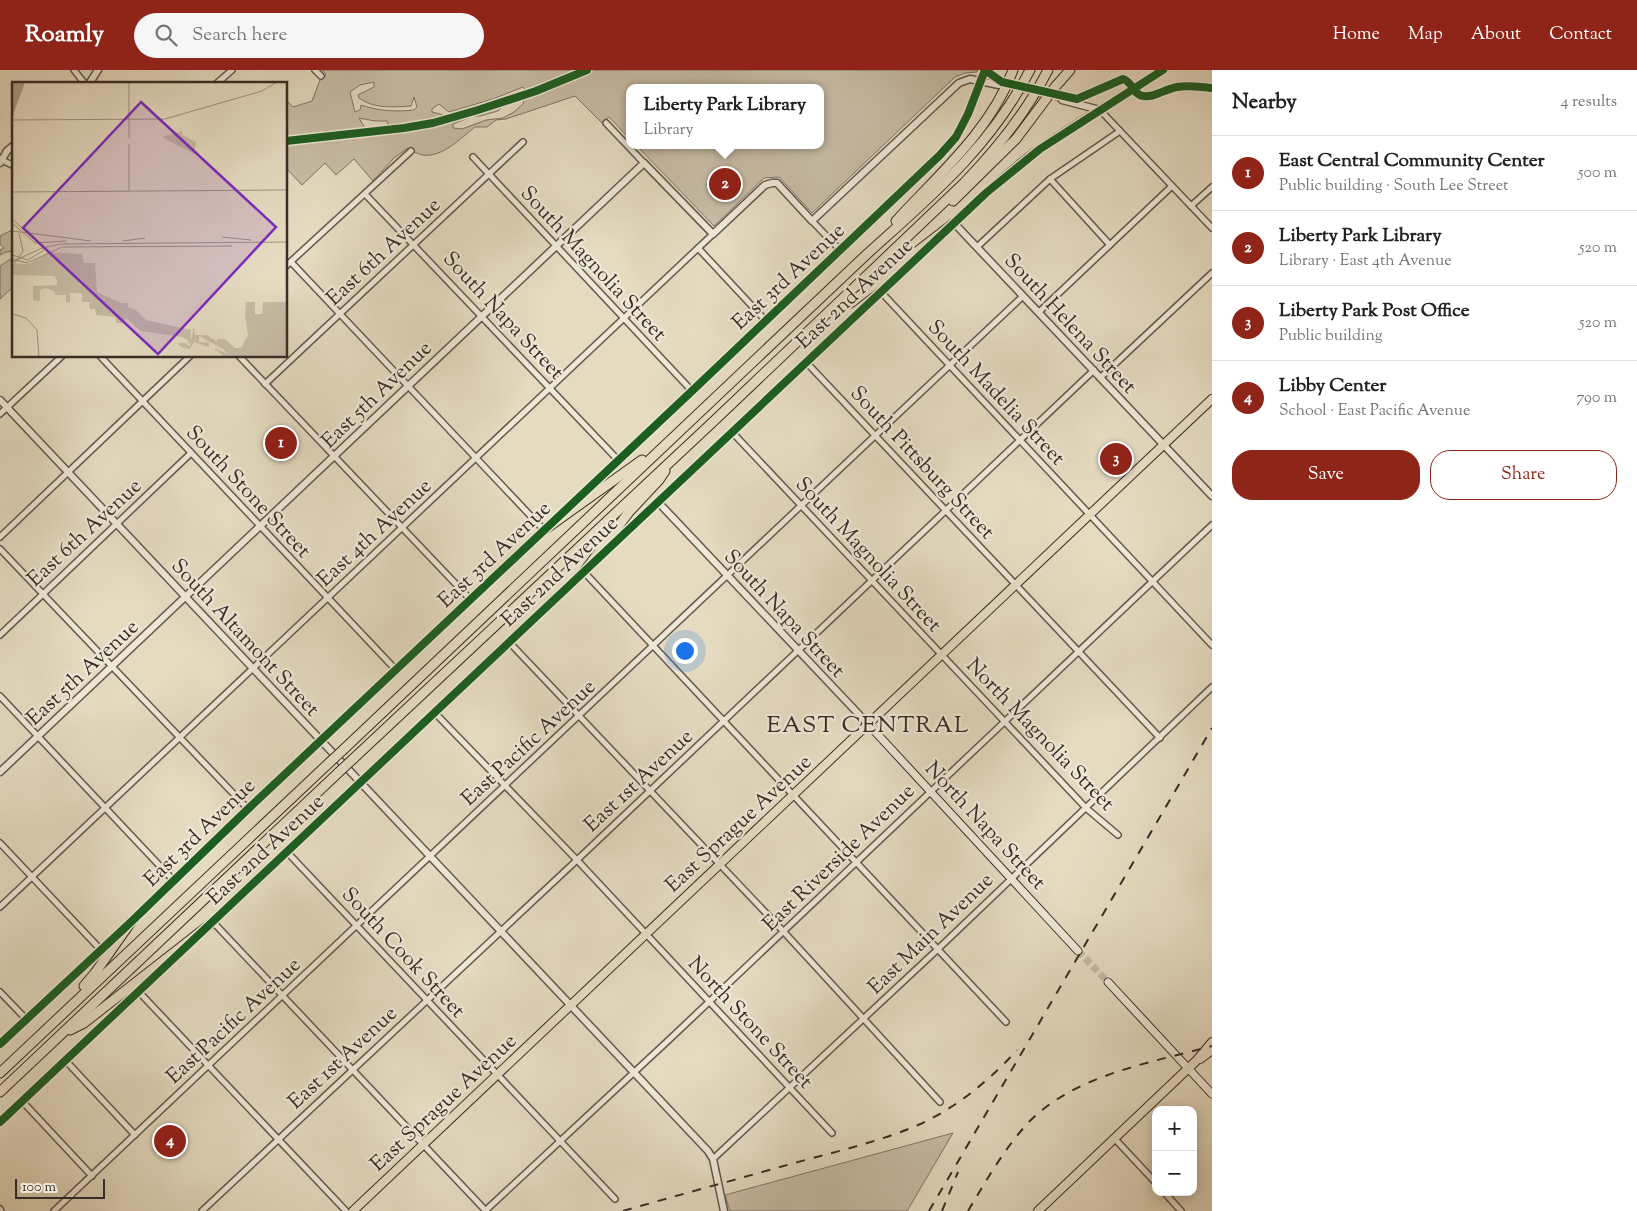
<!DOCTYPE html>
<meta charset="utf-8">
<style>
body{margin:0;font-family:"Sorts Mill Goudy",serif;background:#f6f6f6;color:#222}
.controls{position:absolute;right:15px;bottom:15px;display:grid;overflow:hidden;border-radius:10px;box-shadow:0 2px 12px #0003}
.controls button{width:45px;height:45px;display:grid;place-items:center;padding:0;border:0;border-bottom:1px solid #e0e0e0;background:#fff;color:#222;font:25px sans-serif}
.scale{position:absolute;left:15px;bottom:12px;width:90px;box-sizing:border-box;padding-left:5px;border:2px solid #392c26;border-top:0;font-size:14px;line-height:18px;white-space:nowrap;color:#392c26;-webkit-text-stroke:4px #eee8d7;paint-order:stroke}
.you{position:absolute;left:684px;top:580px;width:18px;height:18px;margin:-12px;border:4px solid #fff;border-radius:50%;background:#1a73e8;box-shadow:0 0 0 8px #1a73e833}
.badge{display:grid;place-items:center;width:32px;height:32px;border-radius:50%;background:#8f2418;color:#fff;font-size:16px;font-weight:700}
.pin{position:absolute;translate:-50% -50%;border:2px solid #fff;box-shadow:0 1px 5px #0006}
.popup{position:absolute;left:626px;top:14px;width:198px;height:65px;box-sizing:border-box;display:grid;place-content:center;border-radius:10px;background:#fff;filter:drop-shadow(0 1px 4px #0005);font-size:16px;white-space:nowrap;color:#767676}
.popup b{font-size:19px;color:#222}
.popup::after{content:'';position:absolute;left:50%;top:100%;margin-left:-10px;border:10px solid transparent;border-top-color:#fff}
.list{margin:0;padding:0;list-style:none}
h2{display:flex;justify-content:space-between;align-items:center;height:65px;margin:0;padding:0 20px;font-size:21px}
h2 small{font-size:16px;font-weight:400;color:#767676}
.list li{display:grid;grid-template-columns:32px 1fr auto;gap:15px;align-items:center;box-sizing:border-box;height:75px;padding:0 20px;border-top:1px solid #e0e0e0}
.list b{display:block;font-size:19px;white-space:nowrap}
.list p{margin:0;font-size:16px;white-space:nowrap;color:#767676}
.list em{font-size:16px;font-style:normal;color:#767676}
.actions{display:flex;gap:10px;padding:15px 20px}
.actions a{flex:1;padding:11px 0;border:1px solid #8f2418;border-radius:20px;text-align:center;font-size:18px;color:#8f2418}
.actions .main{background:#8f2418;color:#fff}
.icon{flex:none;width:28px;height:28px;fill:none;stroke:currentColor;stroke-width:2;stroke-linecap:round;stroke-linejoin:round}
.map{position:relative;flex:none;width:1212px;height:1141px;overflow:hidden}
header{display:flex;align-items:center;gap:30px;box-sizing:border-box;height:70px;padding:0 25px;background:#8f2418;color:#fff}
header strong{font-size:24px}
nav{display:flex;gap:28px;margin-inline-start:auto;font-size:18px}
.search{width:350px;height:45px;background:#f6f6f6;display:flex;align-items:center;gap:12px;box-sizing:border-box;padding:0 18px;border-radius:28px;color:#767676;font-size:19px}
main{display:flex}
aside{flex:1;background:#fff}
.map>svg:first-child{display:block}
</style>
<header>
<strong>Roamly</strong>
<div class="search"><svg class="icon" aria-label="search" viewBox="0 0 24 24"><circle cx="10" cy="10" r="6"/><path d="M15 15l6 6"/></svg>Search here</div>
<nav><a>Home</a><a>Map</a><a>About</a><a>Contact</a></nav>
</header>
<main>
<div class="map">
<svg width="1212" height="1141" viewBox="0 0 1212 1141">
<rect width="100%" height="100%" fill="#e5dbc1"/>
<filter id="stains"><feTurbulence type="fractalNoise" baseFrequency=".004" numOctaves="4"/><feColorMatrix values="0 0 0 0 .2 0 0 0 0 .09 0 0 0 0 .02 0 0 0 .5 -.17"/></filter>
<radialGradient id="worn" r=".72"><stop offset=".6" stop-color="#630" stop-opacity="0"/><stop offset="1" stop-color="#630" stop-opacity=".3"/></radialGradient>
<!-- green -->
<g fill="#c8bda7" stroke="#807466" fill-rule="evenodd">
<path d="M322 0H978L977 2 965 3 955 7 812 143 779 107 764 108 714 156 636 75H820V18H630V69L609 47 602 53 575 26 506 49 496 50 487 57H475C461 68 442 88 423 85 417 84 413 81 408 78L394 88 373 111 354 89 336 105 325 93 302 115 286 98V30L293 37 312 31 320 10 326 4ZM374 12V17L358 25 359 28C374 39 393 37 411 36L414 27 417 37 414 40C395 42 379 41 361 35L360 40 355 42 350 22 360 15ZM523 17 526 21 521 29 524 30 523 34 514 42 503 48 486 50 462 59 453 58V54L473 46H480L498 41 505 34 451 47 432 42V39L439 34 449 42 493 29ZM359 48 375 51H387L389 57 366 60Z"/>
<path d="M14 159V181L6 182 0 185V180L4 178 0 174V166Z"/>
<path d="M14 189V216L0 229V196L9 190Z"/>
<path d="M953 1063 907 1141H730L725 1125Z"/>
</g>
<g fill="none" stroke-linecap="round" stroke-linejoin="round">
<!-- tertiary-tunnel -->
<path stroke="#c3b8a2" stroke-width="6" stroke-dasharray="6 3" stroke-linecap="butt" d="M1003 16 1062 30"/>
<!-- secondary-tunnel -->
<path stroke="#c3b8a2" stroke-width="7" stroke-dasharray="7 3.5" stroke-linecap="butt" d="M1078 881 1108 912"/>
<!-- minor casing -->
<g stroke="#64584d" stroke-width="8">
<g id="minor">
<path d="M74 0 85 14"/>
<path d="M315 0 321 6"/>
<path d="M216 14 232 0"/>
<path d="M1100 40 1212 158"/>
<path d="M606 53 644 93"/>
<path d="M473 87 692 321"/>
<path d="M0 89 14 96"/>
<path d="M1050 109 1110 175"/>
<path d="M365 124 618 390"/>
<path d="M1191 136 1212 117"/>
<path d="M812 151 841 181"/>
<path d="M977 177 1050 109 1120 61"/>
<path d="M698 178 766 251"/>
<path d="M291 192 544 460"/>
<path d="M286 196 411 81"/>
<path d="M881 222 1212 575"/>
<path d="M1039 242 1172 116"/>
<path d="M100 286 396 600"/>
<path d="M239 286 471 530"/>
<path d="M806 292 1160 668"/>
<path d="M1100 308 1212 203"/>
<path d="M265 314 523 72"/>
<path d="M0 344 62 286"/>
<path d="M732 362 1086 738 1118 765"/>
<path d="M0 467 190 286"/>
<path d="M0 479 248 739"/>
<path d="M584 502 1006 952"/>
<path d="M0 565 191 383"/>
<path d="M509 572 783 861 940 1032"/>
<path d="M0 626 174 811"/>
<path d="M435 643 577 790 832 1063"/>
<path d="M0 773 101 880"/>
<path d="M287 782 615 1129"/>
<path d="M0 837 713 164"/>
<path d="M213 852 486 1141"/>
<path d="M0 922 27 950"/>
<path d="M139 922 346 1141"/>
<path d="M66 991 135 1065"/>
<path d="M22 1031 92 1106"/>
<path d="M1115 1069 1156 1113"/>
<path d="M713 1089 938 879 1212 617"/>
<path d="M1164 1122 1181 1141"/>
<path d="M0 1139 1 1141"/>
<path d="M54 1141 1023 226"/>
<path d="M202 1141 577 790 1094 300"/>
<path d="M485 1141 672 967 1212 455"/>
</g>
</g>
<!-- tertiary casing -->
<g stroke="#64584d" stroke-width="9">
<g id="tertiary">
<path d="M89 14 98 0"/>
<path d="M1062 30 1100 40"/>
<path d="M0 93 7 81 14 75"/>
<path d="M952 156 954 153 1212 426"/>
<path d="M0 330 708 1081 713 1089 724 1141"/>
<path d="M658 432 868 654"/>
<path d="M598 488 930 176"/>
<path d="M0 702 644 93 713 164 765 115 772 113H777L812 151 959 13 970 9 999 15"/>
<path d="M211 854 585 500"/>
<path d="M0 974 120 863"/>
<path d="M0 1052 182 881"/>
</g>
</g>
<!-- secondary casing -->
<g stroke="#392c26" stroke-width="9">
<g id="secondary">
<path d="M954 153C978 130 1002 107 1028 87 1071 55 1119 29 1163 0"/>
<path d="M563 443 940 85 956 67 968 44 985 0"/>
<path d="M868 654 1078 881"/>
<path d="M131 852 248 739 547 457"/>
<path d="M1108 912 1212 1024"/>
</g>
</g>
<!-- primary casing -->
<g stroke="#392c26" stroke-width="10">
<g id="primary">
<path d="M1200 989 1212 980"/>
<path d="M353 1141 1212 329"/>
<path d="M1038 1141 1196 991 1212 972"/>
</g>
</g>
<!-- motorway casing -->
<g stroke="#392c26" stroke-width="11">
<g id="motorway">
<path d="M953 131 1016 69 1055 17 1070 0"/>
<path d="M896 151C938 105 991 60 1013 0"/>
<path d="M836 240 852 232 954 153"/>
<path d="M544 460 642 390"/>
<path d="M584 502 629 442 659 410 665 401"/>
<path d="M344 679 866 185C930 127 990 78 1030 0"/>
<path d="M353 689 716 349 964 113C997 79 1026 43 1048 0"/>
<path d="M84 916 95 903 131 852"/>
<path d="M70 960 84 953 213 852"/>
<path d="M0 1003 330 692"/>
<path d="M0 1022 339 702"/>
</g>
</g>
<!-- minor -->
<use href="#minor" stroke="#eee8d7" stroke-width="5"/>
<!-- tertiary -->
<use href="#tertiary" stroke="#eee8d7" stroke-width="6"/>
<!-- secondary -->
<use href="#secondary" stroke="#eee8d7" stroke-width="7"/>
<!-- primary -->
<use href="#primary" stroke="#e5dbc1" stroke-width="8"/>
<!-- motorway -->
<use href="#motorway" stroke="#e5dbc1" stroke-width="9"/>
<!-- rail -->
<g stroke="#392c26" stroke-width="2" stroke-dasharray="9 9" stroke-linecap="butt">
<path d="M623 1141C675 1126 727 1112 780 1097 825 1084 874 1074 918 1055 956 1038 989 1011 1017 980"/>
<path d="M929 1141 1212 658"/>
<path d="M942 1141 958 1102"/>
<path d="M968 1141C986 1111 1004 1079 1028 1053 1074 1005 1150 993 1212 976"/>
</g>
<!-- motorway-bridge casing -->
<g stroke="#392c26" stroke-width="11" stroke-linecap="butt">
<g id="motorway-bridge">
<path d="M330 692 344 679"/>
<path d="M339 702 353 689"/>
</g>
</g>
<!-- motorway-bridge -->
<use href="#motorway-bridge" stroke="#e5dbc1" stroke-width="9"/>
<!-- cycleway casing -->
<g stroke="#eee8d7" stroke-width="11">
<g id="cycleway">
<path d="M985 0 1002 12 1077 29 1123 9C1133 12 1133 25 1143 26 1154 28 1165 19 1177 17 1188 15 1200 17 1212 18"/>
<path d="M286 71 404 58 433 53 478 40 536 21 587 0"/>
<path d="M0 974 131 852 248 739 692 321 940 85 956 67 968 44 985 0"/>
<path d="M0 1052 986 123 1040 79 1163 0"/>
</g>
</g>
<!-- cycleway -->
<use href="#cycleway" stroke="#1b5e20" stroke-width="8"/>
</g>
<g text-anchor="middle" stroke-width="4.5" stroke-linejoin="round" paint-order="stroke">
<!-- street labels -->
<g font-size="21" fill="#392c26" stroke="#eee8d7">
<text transform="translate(383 181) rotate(-43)" y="7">East 6th Avenue</text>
<text transform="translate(594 193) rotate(47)" y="7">South Magnolia Street</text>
<text transform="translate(788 206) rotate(-43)" y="7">East 3rd Avenue</text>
<text transform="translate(854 223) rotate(-43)" y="7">East 2nd Avenue</text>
<text transform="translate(504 245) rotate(47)" y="7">South Napa Street</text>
<text transform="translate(1071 253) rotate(47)" y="7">South Helena Street</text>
<text transform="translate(997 322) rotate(47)" y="7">South Madelia Street</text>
<text transform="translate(376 324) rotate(-44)" y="7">East 5th Avenue</text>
<text transform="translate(923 392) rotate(47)" y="7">South Pittsburg Street</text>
<text transform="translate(249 421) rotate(47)" y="7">South Stone Street</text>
<text transform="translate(84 462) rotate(-43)" y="7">East 6th Avenue</text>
<text transform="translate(374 462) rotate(-43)" y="7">East 4th Avenue</text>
<text transform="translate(494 484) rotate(-43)" y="7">East 3rd Avenue</text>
<text transform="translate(869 484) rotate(47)" y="7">South Magnolia Street</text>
<text transform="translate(559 501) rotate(-43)" y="7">East 2nd Avenue</text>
<text transform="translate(785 543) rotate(47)" y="7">South Napa Street</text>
<text transform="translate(246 567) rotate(47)" y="7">South Altamont Street</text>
<text transform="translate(82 602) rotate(-43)" y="7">East 5th Avenue</text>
<text transform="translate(1041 664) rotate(46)" y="7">North Magnolia Street</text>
<text transform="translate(528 672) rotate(-43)" y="7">East Pacific Avenue</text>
<text transform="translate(638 710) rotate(-43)" y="7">East 1st Avenue</text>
<text transform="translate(738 753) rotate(-43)" y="7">East Sprague Avenue</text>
<text transform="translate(986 755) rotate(47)" y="7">North Napa Street</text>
<text transform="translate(199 762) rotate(-44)" y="7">East 3rd Avenue</text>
<text transform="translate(265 779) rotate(-43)" y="7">East 2nd Avenue</text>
<text transform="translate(838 787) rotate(-44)" y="7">East Riverside Avenue</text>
<text transform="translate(930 863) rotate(-44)" y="7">East Main Avenue</text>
<text transform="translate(404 882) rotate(47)" y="7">South Cook Street</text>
<text transform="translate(233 950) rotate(-43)" y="7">East Pacific Avenue</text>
<text transform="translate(751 952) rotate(47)" y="7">North Stone Street</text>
<text transform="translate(342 987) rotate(-43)" y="7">East 1st Avenue</text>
<text transform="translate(443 1032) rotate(-43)" y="7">East Sprague Avenue</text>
</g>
<!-- quarter labels -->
<g font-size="24" letter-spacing="1" fill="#392c26" stroke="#eee8d7">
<text x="868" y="662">EAST CENTRAL</text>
</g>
</g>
<!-- overview -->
<g transform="translate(12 12)">
<rect width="275" height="275" fill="#e5dbc1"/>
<path d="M170 49V53L184 60 182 72 150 55ZM37 170 70 172 72 181H83L85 210 109 221H116V225L124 228 134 238 179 248V260L173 264 167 260 176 262 177 259 170 255 129 249 114 236 110 241H104V235L84 233 83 227H78L77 221 83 220H70V211H58V220H54V213H43V210L34 206 28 208V219L21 218V204L45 203V198L42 194 0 193V182H17ZM234 220H243V232H250L251 220H275V275H213L202 266 216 272 211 267 187 254V260L197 261V265L182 260 178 267 169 265 165 261 178 264 182 244 183 253H195L205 260V257H213L223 266H229L236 253 233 234Z" fill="#c8bda7"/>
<path d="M0 0H13L0 36Z" fill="#aba08c"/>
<path fill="none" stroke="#a09583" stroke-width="1" d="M0 38 153 37 250 9 265 0M117 56V0M117 109V62M0 110 275 108M0 137 16 151M0 141 23 161 54 159M0 147V168M0 149 56 156M210 155 239 158M56 156 79 159M111 159 133 156M0 173 16 178 32 168M0 177 15 181 50 165 220 164M0 180 30 166 49 162 275 160M0 185 11 169 7 151M0 232 14 236 25 248 27 275"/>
<path fill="#7b2cbf" fill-opacity="0.15" stroke="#7b2cbf" stroke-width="2.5" d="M129 20 264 145 146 272 11 146Z"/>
<rect width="275" height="275" fill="none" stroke="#392c26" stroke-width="2.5"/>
</g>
<rect width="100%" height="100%" filter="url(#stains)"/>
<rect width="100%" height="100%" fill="url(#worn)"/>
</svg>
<div class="controls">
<button>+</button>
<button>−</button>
</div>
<div class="scale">100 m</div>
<div class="you"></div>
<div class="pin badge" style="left:281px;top:373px">1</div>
<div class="pin badge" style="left:725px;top:114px">2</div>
<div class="popup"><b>Liberty Park Library</b>Library</div>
<div class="pin badge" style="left:1116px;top:389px">3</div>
<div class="pin badge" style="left:170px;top:1071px">4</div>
</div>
<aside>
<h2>Nearby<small>4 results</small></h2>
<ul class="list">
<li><span class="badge">1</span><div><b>East Central Community Center</b><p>Public building · South Lee Street</p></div><em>500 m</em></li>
<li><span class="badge">2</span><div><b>Liberty Park Library</b><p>Library · East 4th Avenue</p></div><em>520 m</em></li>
<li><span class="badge">3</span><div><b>Liberty Park Post Office</b><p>Public building</p></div><em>520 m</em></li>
<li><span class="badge">4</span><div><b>Libby Center</b><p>School · East Pacific Avenue</p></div><em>790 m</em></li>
</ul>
<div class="actions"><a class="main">Save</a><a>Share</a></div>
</aside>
</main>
